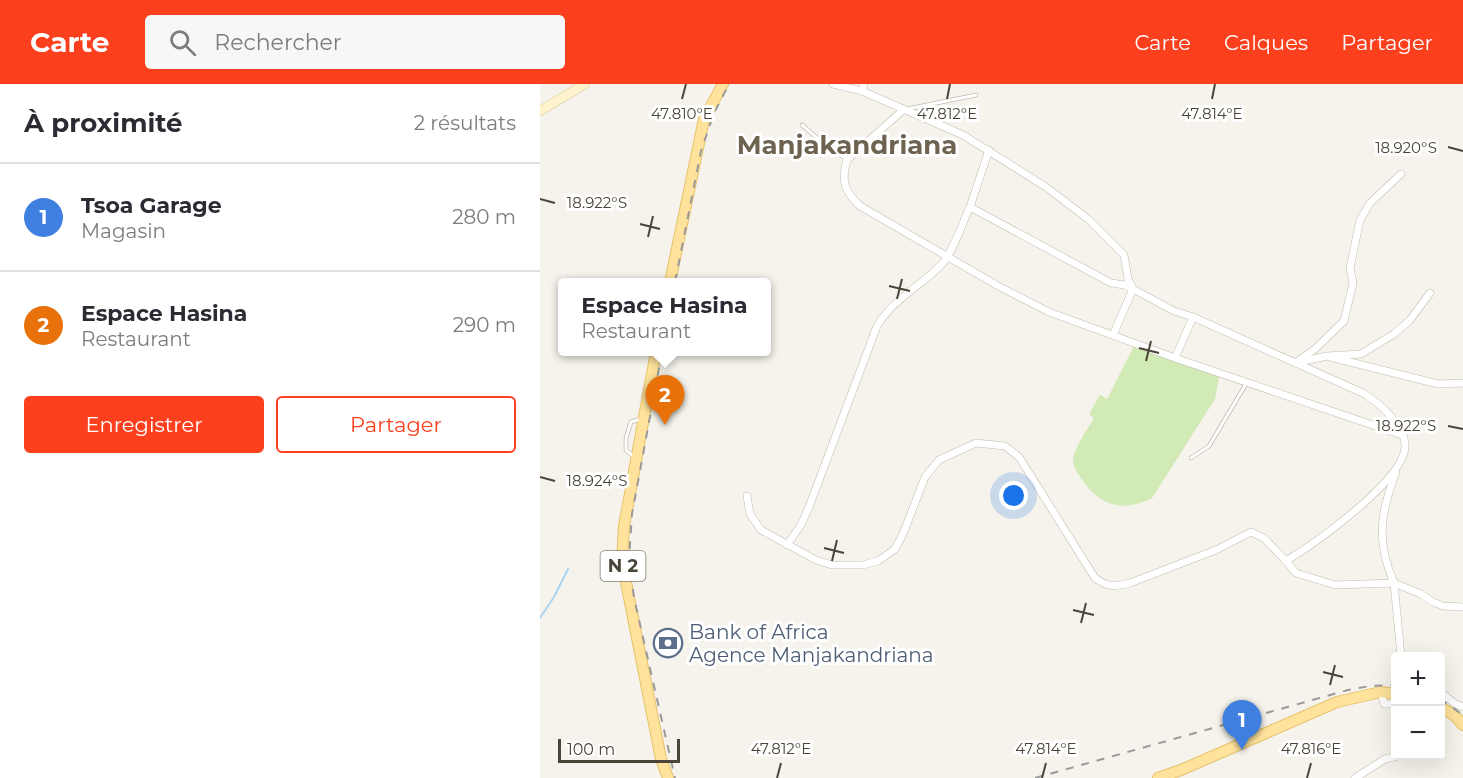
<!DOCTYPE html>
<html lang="fr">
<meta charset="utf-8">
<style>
body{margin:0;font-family:Montserrat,sans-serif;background:#f7f7f7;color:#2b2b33}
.controls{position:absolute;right:18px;bottom:18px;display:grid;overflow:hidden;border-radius:6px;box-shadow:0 6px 24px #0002}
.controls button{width:54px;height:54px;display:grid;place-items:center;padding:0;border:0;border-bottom:2px solid #e1e1e2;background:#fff;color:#2b2b33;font:30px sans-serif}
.scale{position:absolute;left:18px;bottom:15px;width:122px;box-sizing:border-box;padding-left:6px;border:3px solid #4b4439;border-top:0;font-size:16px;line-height:21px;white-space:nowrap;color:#4b4439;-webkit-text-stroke:4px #fff;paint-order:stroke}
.you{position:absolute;left:474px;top:412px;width:21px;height:21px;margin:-15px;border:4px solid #fff;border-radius:50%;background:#1a73e8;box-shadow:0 0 0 9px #1a73e833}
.badge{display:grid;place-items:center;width:39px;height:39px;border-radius:50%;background:#fc3f1d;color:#fff;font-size:20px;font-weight:700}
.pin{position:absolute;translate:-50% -50px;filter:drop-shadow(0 2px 3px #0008)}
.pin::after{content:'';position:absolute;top:32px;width:21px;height:18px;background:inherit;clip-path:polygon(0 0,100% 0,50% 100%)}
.popup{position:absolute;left:18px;top:194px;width:213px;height:78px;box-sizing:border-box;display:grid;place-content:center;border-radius:6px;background:#fff;filter:drop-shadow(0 2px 4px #0005);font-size:20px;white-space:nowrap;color:#7c7c81}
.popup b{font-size:22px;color:#2b2b33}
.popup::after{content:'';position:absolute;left:50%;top:100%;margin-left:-12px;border:12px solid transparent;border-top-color:#fff}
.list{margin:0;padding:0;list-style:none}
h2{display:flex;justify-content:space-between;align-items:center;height:78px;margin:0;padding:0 24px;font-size:26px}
h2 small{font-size:20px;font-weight:400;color:#7c7c81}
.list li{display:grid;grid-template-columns:39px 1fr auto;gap:18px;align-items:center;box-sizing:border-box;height:108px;padding:0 24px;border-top:2px solid #e1e1e2}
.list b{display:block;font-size:22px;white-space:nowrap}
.list p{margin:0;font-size:20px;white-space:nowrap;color:#7c7c81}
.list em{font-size:20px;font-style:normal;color:#7c7c81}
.actions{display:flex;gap:12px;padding:18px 24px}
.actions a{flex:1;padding:14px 0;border:2px solid #fc3f1d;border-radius:6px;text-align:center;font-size:21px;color:#fc3f1d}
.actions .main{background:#fc3f1d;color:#fff}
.icon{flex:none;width:33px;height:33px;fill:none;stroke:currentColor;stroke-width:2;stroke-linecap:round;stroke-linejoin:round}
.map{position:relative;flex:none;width:923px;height:694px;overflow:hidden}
header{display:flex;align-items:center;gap:36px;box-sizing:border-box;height:84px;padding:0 30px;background:#fc3f1d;color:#fff}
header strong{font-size:28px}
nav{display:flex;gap:33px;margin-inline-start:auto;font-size:21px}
.search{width:420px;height:54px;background:#f7f7f7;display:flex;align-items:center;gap:15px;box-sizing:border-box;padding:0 21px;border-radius:6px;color:#7c7c81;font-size:22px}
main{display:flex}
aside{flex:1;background:#fff}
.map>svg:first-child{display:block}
</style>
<header>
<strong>Carte</strong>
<div class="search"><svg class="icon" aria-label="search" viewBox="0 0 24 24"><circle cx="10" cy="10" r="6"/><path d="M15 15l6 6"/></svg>Rechercher</div>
<nav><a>Carte</a><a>Calques</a><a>Partager</a></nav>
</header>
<main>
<aside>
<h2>À proximité<small>2 résultats</small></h2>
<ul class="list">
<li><span class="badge" style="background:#3f7fe0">1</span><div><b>Tsoa Garage</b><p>Magasin</p></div><em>280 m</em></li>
<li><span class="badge" style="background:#e8710a">2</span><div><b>Espace Hasina</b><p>Restaurant</p></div><em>290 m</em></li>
</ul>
<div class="actions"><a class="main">Enregistrer</a><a>Partager</a></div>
</aside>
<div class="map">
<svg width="923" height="694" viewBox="0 0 923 694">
<rect width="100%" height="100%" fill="#f6f3ec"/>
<!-- green -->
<path fill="#d2eab5" d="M594 262 679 293 675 315 612 414C584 428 561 423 543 397 539 391 533 384 533 376 535 362 547 346 554 334L549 330 560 311 567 315Z"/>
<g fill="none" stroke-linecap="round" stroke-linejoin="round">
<!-- stream -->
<path stroke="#a9d4f2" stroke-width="2" d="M0 534 14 513 28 485"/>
<!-- lane casing -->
<g stroke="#c2bbae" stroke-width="4.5">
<g id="lane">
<path d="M367 25 436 11"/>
<path d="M262 41 284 60 306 75"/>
<path d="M93 372 86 366V354L91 338 101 335"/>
<path d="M651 374 669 362 706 300"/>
</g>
</g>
<!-- street casing -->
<g stroke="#c2bbae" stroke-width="8">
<g id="street">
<path d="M293 0 322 7"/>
<path d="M324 0 322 7 423 51 506 103 548 135 584 171 588 195 593 205 634 227 653 233 825 310C841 321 867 343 865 364 862 398 774 460 746 477L756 489 795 501 854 499 861 572"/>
<path d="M363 26 307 76C301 97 304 107 320 122L460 203 509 228 635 274 862 351"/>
<path d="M449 66 430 123 571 199 585 201 593 205 573 251"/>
<path d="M790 273 898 300 923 299"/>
<path d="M635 274 653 233"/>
<path d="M759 278 787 272 821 270 854 250 870 236 890 209"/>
<path d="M755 279 775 265 804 237 813 199 810 184 820 136 830 119 861 90"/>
<path d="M856 388C840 430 836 457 854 499L881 510 893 518 903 522 923 523"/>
<path d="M207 412 210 430 221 446 276 476 292 481H323L338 477 355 465 363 450 385 393 399 376 436 359 465 362 479 373 555 494C567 503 575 503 590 499L676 466 711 448 724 454 746 477"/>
<path d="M247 461 261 441 269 423 337 242C353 215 380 203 401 181 413 169 422 139 430 123"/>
<path d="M841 608 844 620H856"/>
<path d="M900 608 914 619 923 623"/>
<path d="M815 694 845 675 858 672"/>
</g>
</g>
<!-- secondary casing -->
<g stroke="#d6c79b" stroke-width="10">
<path id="secondary" d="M0 27 45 0"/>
</g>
<!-- primary casing -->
<g stroke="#e6c16a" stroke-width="12">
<g id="primary">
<path d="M130 198 164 35 183 0"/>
<path d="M116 268 84 442 82 478 121 675 128 694"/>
<path d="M900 623 914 631 923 641"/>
<path d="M618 694 641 686 797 618 841 608 856 610"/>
</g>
</g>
<!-- lane -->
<use href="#lane" stroke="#fff" stroke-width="3"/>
<!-- street -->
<use href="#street" stroke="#fff" stroke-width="7"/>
<!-- secondary -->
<use href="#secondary" stroke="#fff3cd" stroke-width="9"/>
<!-- primary -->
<use href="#primary" stroke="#ffe39c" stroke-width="10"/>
<!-- rail -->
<g stroke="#9a9a9a" stroke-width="2" stroke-dasharray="8 8" stroke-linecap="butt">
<path d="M135 198 161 67 174 29 189 0"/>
<path d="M122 268 92 430 89 475 94 514 135 694"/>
<path d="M900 615 923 631"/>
<path d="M495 694 808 606 830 602 856 601"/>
</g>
</g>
<!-- ticks -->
<path fill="none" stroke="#4b4439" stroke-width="2" d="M142 15 146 0M407 15 410 0M672 15 675 0M908 63 923 67M0 115 15 119M100 140 120 145M108 153 113 132M349 202 370 207M357 215 362 195M599 264 619 269M606 277 611 257M908 342 923 345M0 393 15 397M284 464 304 469M292 477 297 456M533 526 554 531M541 539 546 519M783 588 803 593M790 601 795 581M237 694 241 679M502 694 506 679M767 694 771 679"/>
<!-- icons -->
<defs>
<g id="bank-ring" transform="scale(1.5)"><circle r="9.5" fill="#fff" stroke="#5c6f8a" stroke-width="1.5"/><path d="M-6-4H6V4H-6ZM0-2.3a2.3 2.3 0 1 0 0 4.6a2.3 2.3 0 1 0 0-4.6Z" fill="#5c6f8a"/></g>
</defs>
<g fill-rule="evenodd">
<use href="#bank-ring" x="128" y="559"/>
</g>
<g text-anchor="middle" stroke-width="6" stroke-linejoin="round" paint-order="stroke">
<!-- shield labels -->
<rect fill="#fff" stroke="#817c74" stroke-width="1.5" x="60.5" y="467" width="45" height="30" rx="4.5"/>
<g font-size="18" font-weight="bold" fill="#4b4439">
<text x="83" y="488">N 2</text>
</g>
<!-- service labels -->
<g font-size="20" fill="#4e5e75" stroke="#fff" text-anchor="start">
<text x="149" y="555">Bank of Africa<tspan x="149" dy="23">Agence Manjakandriana</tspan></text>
</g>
<!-- district labels -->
<g font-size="26" font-weight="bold" fill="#6e6250" stroke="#fff">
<text x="307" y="70">Manjakandriana</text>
</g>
</g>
<g font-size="15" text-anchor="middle" fill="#4b4439" stroke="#fff" stroke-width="6" stroke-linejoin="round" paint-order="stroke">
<text x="142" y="35">47.810°E</text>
<text x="407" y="35">47.812°E</text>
<text x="672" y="35">47.814°E</text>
<text x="866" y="69">18.920°S</text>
<text x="57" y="124">18.922°S</text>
<text x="866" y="347">18.922°S</text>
<text x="57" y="402">18.924°S</text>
<text x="241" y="670">47.812°E</text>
<text x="506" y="670">47.814°E</text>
<text x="771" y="670">47.816°E</text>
</g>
</svg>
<div class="controls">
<button>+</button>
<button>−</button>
</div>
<div class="scale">100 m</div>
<div class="you"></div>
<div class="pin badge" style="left:702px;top:666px;background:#3f7fe0">1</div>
<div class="pin badge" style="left:125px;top:341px;background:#e8710a">2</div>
<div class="popup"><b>Espace Hasina</b>Restaurant</div>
</div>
</main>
